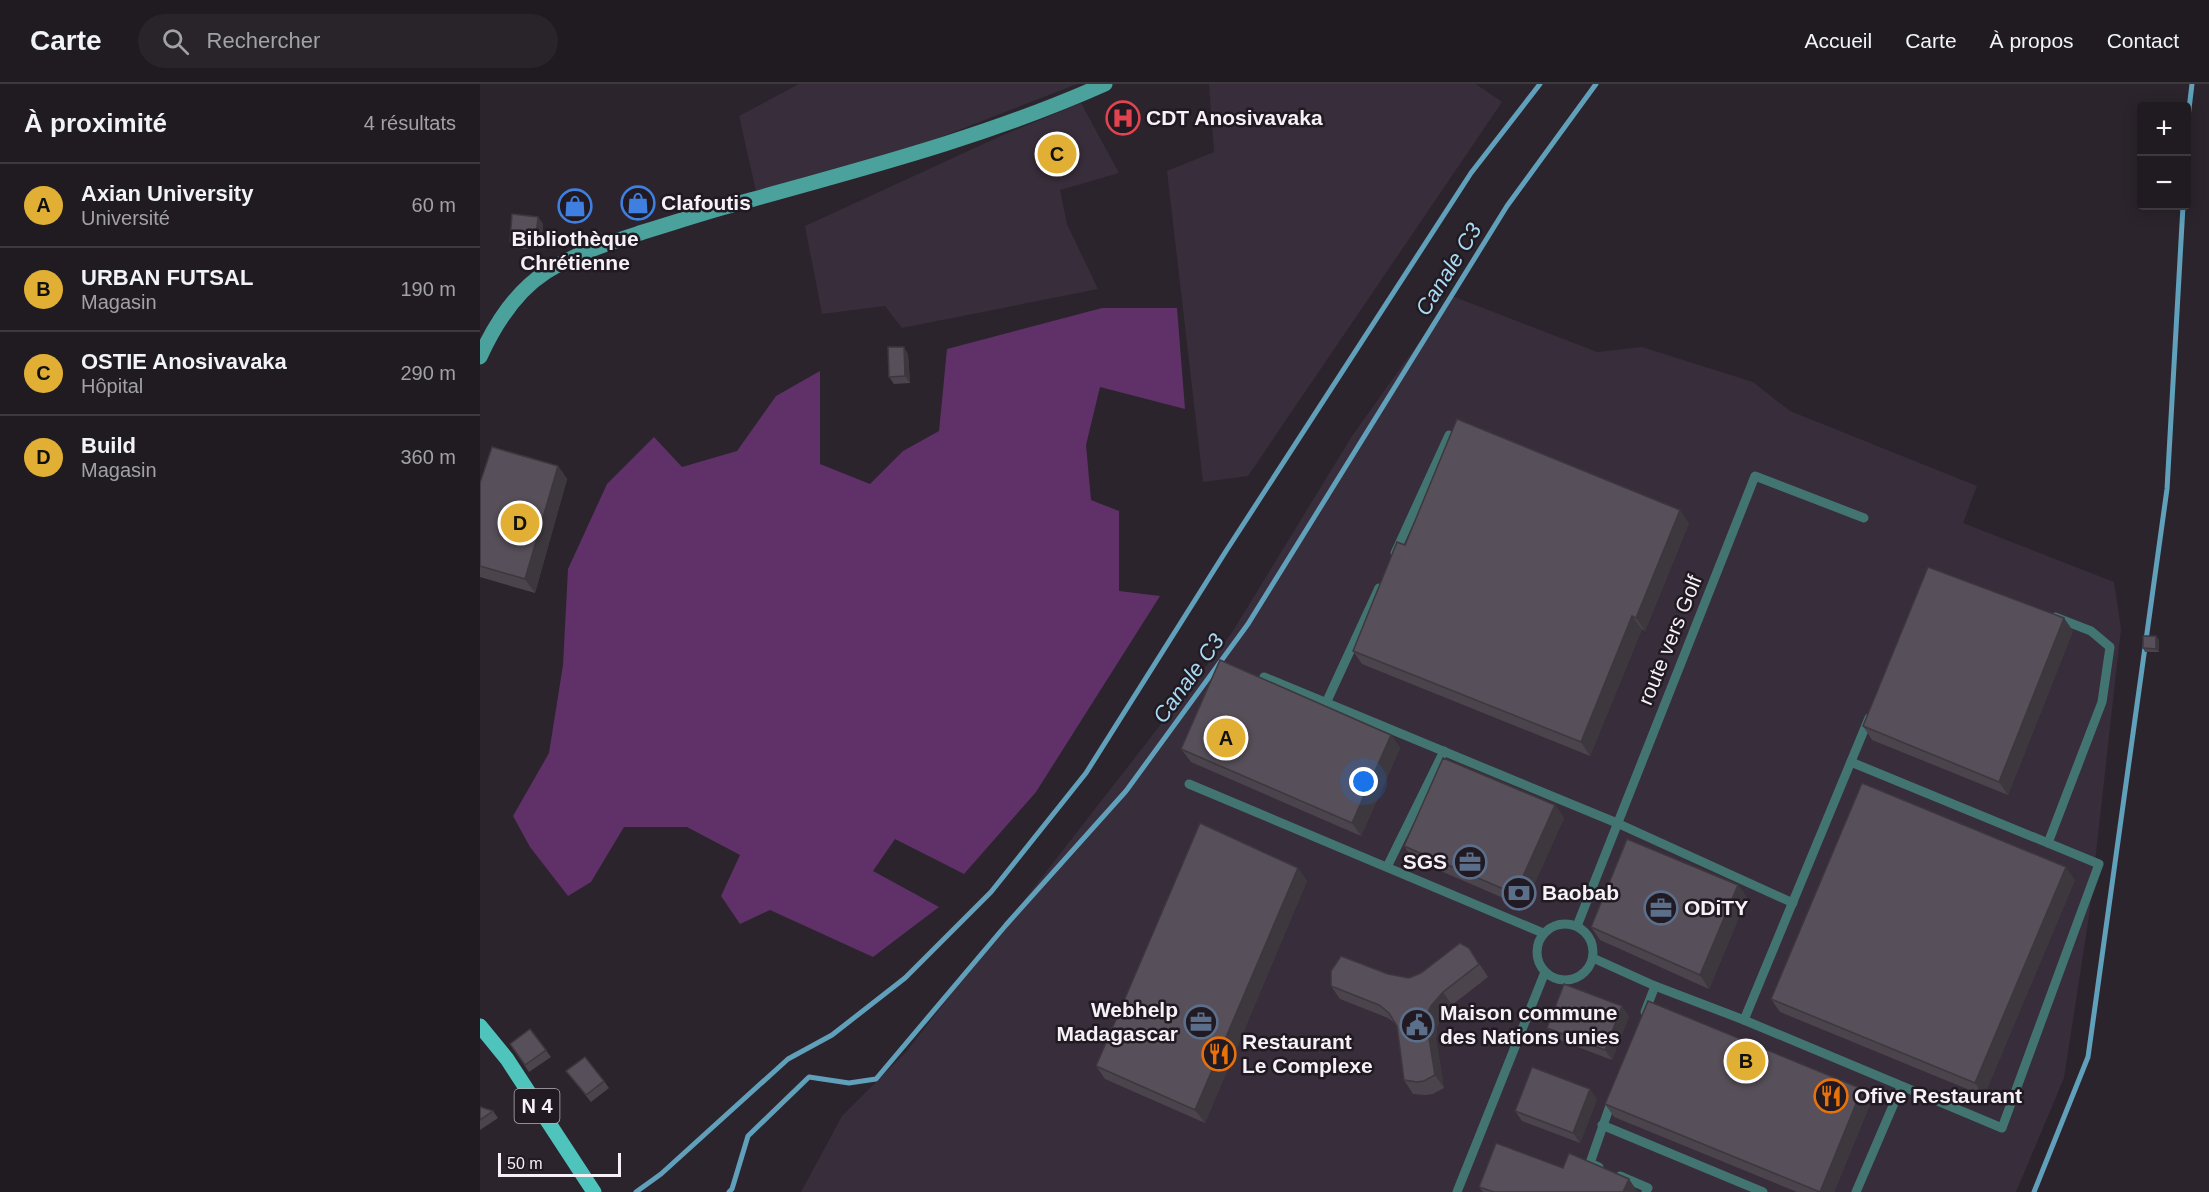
<!DOCTYPE html>
<html lang="fr">
<meta charset="utf-8">
<style>
body{margin:0;font-family:Arial,sans-serif;background:#28242a;color:#f1f3f6}
.controls{position:absolute;right:18px;top:18px;display:grid;overflow:hidden;border-radius:6px;box-shadow:0 3px 15px #0003}
.controls button{width:54px;height:54px;display:grid;place-items:center;padding:0;border:0;border-bottom:2px solid #3d393f;background:#201b21;color:#f1f3f6;font:30px sans-serif}
.scale{position:absolute;left:18px;bottom:15px;width:123px;box-sizing:border-box;padding-left:6px;border:3px solid #f6f1f7;border-top:0;font-size:16px;line-height:21px;white-space:nowrap;color:#f6f1f7;-webkit-text-stroke:4px #211a22;paint-order:stroke}
.you{position:absolute;left:884px;top:698px;width:21px;height:21px;margin:-15px;border:4px solid #fff;border-radius:50%;background:#1a73e8;box-shadow:0 0 0 9px #1a73e833}
.badge{display:grid;place-items:center;width:39px;height:39px;border-radius:50%;background:#e1af34;color:#111;font-size:20px;font-weight:700}
.pin{position:absolute;translate:-50% -50%;border:3px solid #fff;box-shadow:0 2px 6px #0006}
.list{margin:0;padding:0;list-style:none}
h2{display:flex;justify-content:space-between;align-items:center;height:78px;margin:0;padding:0 24px;font-size:26px}
h2 small{font-size:20px;font-weight:400;color:#a2a1a5}
.list li{display:grid;grid-template-columns:39px 1fr auto;gap:18px;align-items:center;box-sizing:border-box;height:84px;padding:0 24px;border-top:2px solid #3d393f}
.list b{display:block;font-size:22px;white-space:nowrap}
.list p{margin:0;font-size:20px;white-space:nowrap;color:#a2a1a5}
.list em{font-size:20px;font-style:normal;color:#a2a1a5}
.icon{flex:none;width:33px;height:33px;fill:none;stroke:currentColor;stroke-width:2;stroke-linecap:round;stroke-linejoin:round}
.map{position:relative;flex:none;width:1729px;height:1108px;overflow:hidden}
header{display:flex;align-items:center;gap:36px;box-sizing:border-box;height:84px;padding:0 30px;background:#201b21;border-bottom:2px solid #3d393f}
header strong{font-size:28px}
nav{display:flex;gap:33px;margin-inline-start:auto;font-size:21px}
.search{width:420px;height:54px;background:#28242a;display:flex;align-items:center;gap:15px;box-sizing:border-box;padding:0 21px;border-radius:33px;color:#a2a1a5;font-size:22px}
main{display:flex}
aside{flex:1;background:#201b21}
.map>svg:first-child{display:block}
</style>
<header>
<strong>Carte</strong>
<div class="search"><svg class="icon" aria-label="search" viewBox="0 0 24 24"><circle cx="10" cy="10" r="6"/><path d="M15 15l6 6"/></svg>Rechercher</div>
<nav><a>Accueil</a><a>Carte</a><a>À propos</a><a>Contact</a></nav>
</header>
<main>
<aside>
<h2>À proximité<small>4 résultats</small></h2>
<ul class="list">
<li><span class="badge">A</span><div><b>Axian University</b><p>Université</p></div><em>60 m</em></li>
<li><span class="badge">B</span><div><b>URBAN FUTSAL</b><p>Magasin</p></div><em>190 m</em></li>
<li><span class="badge">C</span><div><b>OSTIE Anosivavaka</b><p>Hôpital</p></div><em>290 m</em></li>
<li><span class="badge">D</span><div><b>Build</b><p>Magasin</p></div><em>360 m</em></li>
</ul>
</aside>
<div class="map">
<svg width="1729" height="1108" viewBox="0 0 1729 1108">
<rect width="100%" height="100%" fill="#2b242c"/>
<!-- built -->
<g fill="#382d3a">
<path d="M319 0H597L451 57 276 107 259 32Z"/>
<path d="M729 0H996L1022 18 768 392 723 398 687 87 734 68Z"/>
<path d="M601 19 639 89 580 106 587 140 618 205 422 244 405 222 342 230 325 142 523 51Z"/>
<path d="M972 212 1117 268 1162 263 1273 298 1310 327 1497 402 1483 439 1634 498 1641 545 1609 832 1584 994 1536 1108H321L362 1032 426 968 751 550 872 352Z"/>
</g>
<!-- green -->
<path fill="#5f3168" d="M622 224H697L705 325 620 303 606 361 611 416 639 427V507L680 512 556 708 484 790 415 755 393 787 459 823 393 873 290 826 260 840 241 812 260 771 207 743H144L111 798 88 812 50 763 33 732 69 669 83 581 88 485 127 400 174 353 202 383 257 367 296 312 340 287V380L390 400 423 367 459 347 467 265Z"/>
<g fill="none" stroke-linecap="round" stroke-linejoin="round">
<!-- stream -->
<g stroke="#60a0ba" stroke-width="5">
<path d="M1706 50 1712 0"/>
<path d="M156 1108 181 1090 308 975 352 951 425 894 511 808 606 689 746 467 991 89 1060 0"/>
<path d="M249 1108 252 1105 268 1052 329 993 369 999 396 995 526 841 646 707 768 540 1027 122 1116 0"/>
<path d="M1554 1108 1608 973 1687 405 1703 122"/>
</g>
<!-- lane -->
<g stroke="#427571" stroke-width="9">
<path d="M915 469 969 351"/>
<path d="M784 593 1137 739 1313 819"/>
<path d="M846 619 899 504"/>
<path d="M709 700 1063 849"/>
<path d="M1568 759 1622 618 1630 563 1611 547 1575 533"/>
<path d="M907 783 964 667"/>
<circle cx="1085" cy="868" r="28"/>
<path d="M1097 842 1275 392 1384 434"/>
<path d="M1113 874 1175 902 1264 936 1522 1044 1619 780 1371 678"/>
<path d="M1165 928 1175 902"/>
<path d="M1264 936 1389 634"/>
<path d="M1122 1041 1283 1108"/>
<path d="M1119 1083 1110 1079 1133 1013"/>
<path d="M1140 1092 1168 1104 1166 1108"/>
<path d="M977 1108 1065 888"/>
<path d="M1376 1108 1421 1003"/>
</g>
<!-- secondary -->
<path stroke="#4ba19c" stroke-width="15" d="M0 273C15 240 35 208 66 188 96 169 129 159 163 148 196 138 229 127 263 118 385 84 509 52 625 0"/>
<!-- primary -->
<path stroke="#4fc4bd" stroke-width="15" d="M0 942 27 975 114 1108"/>
</g>
<!-- wall -->
<g fill="#4b444d">
<path d="M58 133 63 140 61 158 47 165 34 164 30 157Z"/>
<path d="M428 270 430 299 414 300 409 293Z"/>
<path d="M78 382 87 395 55 509 0 493V399Z"/>
<path d="M1209 439 1165 547 1162 545 1110 672 882 580 873 567 925 461Z"/>
<path d="M1593 547 1528 711 1392 656 1383 642Z"/>
<path d="M1679 556V568H1665L1663 564Z"/>
<path d="M911 651 920 664 881 752 711 678 701 665Z"/>
<path d="M1075 721 1084 734 1044 823 933 775 924 762Z"/>
<path d="M818 784 827 797 725 1039 625 995 616 982Z"/>
<path d="M1595 796 1504 1012 1300 928 1291 915Z"/>
<path d="M1258 801 1267 814 1229 905 1120 856 1111 843Z"/>
<path d="M989 864 1008 893 972 921 960 935 957 944 956 955 964 1004 953 1010 946 1011 933 1010 924 996 917 942 915 939 908 934 860 915 851 902 908 890 929 894Z"/>
<path d="M1149 932 1132 976 1074 954 1067 944Z"/>
<path d="M50 945 71 973 49 988 30 960Z"/>
<path d="M86 987 124 997 129 1004 111 1018Z"/>
<path d="M1382 1005 1391 1018 1354 1108H1317L1134 1033 1125 1020Z"/>
<path d="M0 1010V1023L13 1027 18 1034 0 1046Z"/>
<path d="M1117 1015 1100 1059 1042 1037 1035 1027Z"/>
<path d="M1083 1084 1157 1107 1156 1108H1003L999 1103Z"/>
</g>
<!-- shaded-wall -->
<g fill="#3d373e">
<path d="M58 133 63 140 61 158 56 152Z"/>
<path d="M424 263 428 270 430 299 425 292Z"/>
<path d="M78 382 87 395 55 509 45 495Z"/>
<path d="M1200 426 1209 439 1165 547 1156 534Z"/>
<path d="M1152 532 1162 545 1110 672 1101 658Z"/>
<path d="M1584 534 1593 547 1528 711 1519 698Z"/>
<path d="M1676 552 1679 556V568L1676 565Z"/>
<path d="M911 651 920 664 881 752 872 739Z"/>
<path d="M1075 721 1084 734 1044 823 1035 810Z"/>
<path d="M1586 783 1595 796 1504 1012 1495 999Z"/>
<path d="M818 784 827 797 725 1039 715 1026Z"/>
<path d="M1258 801 1267 814 1229 905 1220 891Z"/>
<path d="M963 908 972 921 960 935 957 944 956 955 964 1004 955 991 947 942V931L951 922Z"/>
<path d="M1142 922 1149 932 1132 976 1125 966Z"/>
<path d="M1110 1005 1117 1015 1100 1059 1093 1049Z"/>
<path d="M1382 1005 1391 1018 1354 1108H1340Z"/>
<path d="M1149 1095 1157 1107 1156 1108H1143Z"/>
</g>
<!-- building -->
<g fill="#574f59" stroke="#3d373e" stroke-width="1.5">
<path d="M32 130 58 133 56 152 42 158 30 157Z"/>
<path d="M408 263H424L425 292 409 293Z"/>
<path d="M977 335 1200 426 1156 534 1152 532 1101 658 873 567 917 458 925 461Z"/>
<path d="M12 363 78 382 45 495 0 482V399Z"/>
<path d="M1448 483 1584 534 1519 698 1383 642Z"/>
<path d="M1663 552H1676V565L1663 564Z"/>
<path d="M740 576 911 651 872 739 701 665Z"/>
<path d="M963 674 1075 721 1035 810 924 762Z"/>
<path d="M1382 699 1586 783 1495 999 1291 915Z"/>
<path d="M720 739 818 784 715 1026 616 982Z"/>
<path d="M1147 755 1258 801 1220 891 1111 843Z"/>
<path d="M980 859 989 864 999 880 963 908 951 922 947 931V942L955 991 944 997 937 998 924 996 917 942 909 929 899 921 851 902V887L861 872 908 890 929 894 941 889Z"/>
<path d="M1084 900 1142 922 1125 966 1067 944Z"/>
<path d="M1168 917 1382 1005 1340 1108 1125 1020Z"/>
<path d="M50 945 66 966 45 981 30 960Z"/>
<path d="M105 973 124 997 106 1011 86 987Z"/>
<path d="M1052 983 1110 1005 1093 1049 1035 1027Z"/>
<path d="M0 1023 13 1027 0 1036Z"/>
<path d="M1016 1059 1083 1084 1089 1069 1149 1095 1143 1108H1014L999 1103Z"/>
</g>
<!-- icons -->
<defs>
<g id="hospital-ring" transform="scale(1.725)"><circle r="9.5" fill="#211a22" stroke="#e0444e" stroke-width="1.5"/><path d="M-5-5h3v3.5h4V-5h3V5h-3V1.5h-4V5h-3Z" fill="#e0444e"/></g>
<g id="shop-ring" transform="scale(1.725)"><circle r="9.5" fill="#211a22" stroke="#3f7fe0" stroke-width="1.5"/><path d="M-5-2.5h2.3a2.7 3.5 0 0 1 5.4 0H5L5.5 6h-11ZM-1.5-2.5h3a1.5 2.3 0 0 0-3 0Z" fill="#3f7fe0"/></g>
<g id="office-ring" transform="scale(1.725)"><circle r="9.5" fill="#211a22" stroke="#5c6f8a" stroke-width="1.5"/><path d="M-6-3h4V-5.5h4V-3h4V5H-6ZM-1-4.5V-3h2v-1.5ZM-6 0V1H6V0Z" fill="#5c6f8a"/></g>
<g id="bank-ring" transform="scale(1.725)"><circle r="9.5" fill="#211a22" stroke="#5c6f8a" stroke-width="1.5"/><path d="M-6-4H6V4H-6ZM0-2.3a2.3 2.3 0 1 0 0 4.6a2.3 2.3 0 1 0 0-4.6Z" fill="#5c6f8a"/></g>
<g id="civic-ring" transform="scale(1.725)"><circle r="9.5" fill="#211a22" stroke="#5c6f8a" stroke-width="1.5"/><path d="M-.6-6.5H3V-4.5H.6V-3L4-1V1h2V6H-6V1h2V-1L-.6-3ZM-1.2 2.5V6h2.4V2.5Z" fill="#5c6f8a"/></g>
<g id="restaurant-ring" transform="scale(1.725)"><circle r="9.5" fill="#211a22" stroke="#e8710a" stroke-width="1.5"/><path d="M-5-6h1v4h1v-4h1v4h1v-4h1v5L-1.5 .5V6h-2V.5L-5-1ZM5-6V6H3V1.5H1.5Q1.5-4 5-6Z" fill="#e8710a"/></g>
</defs>
<g fill-rule="evenodd">
<use href="#hospital-ring" x="643" y="34"/>
<use href="#shop-ring" x="158" y="119"/>
<use href="#shop-ring" x="95" y="122"/>
<use href="#office-ring" x="990" y="778"/>
<use href="#bank-ring" x="1039" y="809"/>
<use href="#office-ring" x="1181" y="824"/>
<use href="#office-ring" x="721" y="938"/>
<use href="#civic-ring" x="937" y="941"/>
<use href="#restaurant-ring" x="739" y="970"/>
<use href="#restaurant-ring" x="1351" y="1012"/>
</g>
<g text-anchor="middle" stroke-width="5" stroke-linejoin="round" paint-order="stroke">
<!-- shield labels -->
<rect fill="#211a22" stroke="#b6b0b7" stroke-width="1.5" x="34.5" y="1005" width="45" height="34" rx="4.5"/>
<g font-size="20" font-weight="bold" fill="#f6f1f7">
<text x="57" y="1029">N 4</text>
</g>
<!-- poi labels -->
<g font-size="21" font-weight="bold" fill="#f6f1f7" stroke="#211a22" text-anchor="start">
<text x="666" y="41">CDT Anosivavaka</text>
<text x="181" y="126">Clafoutis</text>
<text x="95" y="162" text-anchor="middle">Bibliothèque<tspan x="95" dy="24">Chrétienne</tspan></text>
<text x="967" y="785" text-anchor="end">SGS</text>
<text x="1062" y="816">Baobab</text>
<text x="1204" y="831">ODiTY</text>
<text x="698" y="933" text-anchor="end">Webhelp<tspan x="698" dy="24">Madagascar</tspan></text>
<text x="960" y="936">Maison commune<tspan x="960" dy="24">des Nations unies</tspan></text>
<text x="762" y="965">Restaurant<tspan x="762" dy="24">Le Complexe</tspan></text>
<text x="1374" y="1019">Ofive Restaurant</text>
</g>
<!-- street labels -->
<g font-size="21" fill="#f6f1f7" stroke="#211a22">
<text transform="translate(1190 556) rotate(-68)" y="7">route vers Golf</text>
</g>
<!-- water labels -->
<g font-size="22" font-style="italic" fill="#a8dbf2" stroke="#211a22">
<text transform="translate(968 185) rotate(-58)" y="8">Canale C3</text>
<text transform="translate(708 594) rotate(-54)" y="8">Canale C3</text>
</g>
</g>
</svg>
<div class="controls">
<button>+</button>
<button>−</button>
</div>
<div class="scale">50 m</div>
<div class="you"></div>
<div class="pin badge" style="left:746px;top:654px">A</div>
<div class="pin badge" style="left:1266px;top:977px">B</div>
<div class="pin badge" style="left:577px;top:70px">C</div>
<div class="pin badge" style="left:40px;top:439px">D</div>
</div>
</main>
